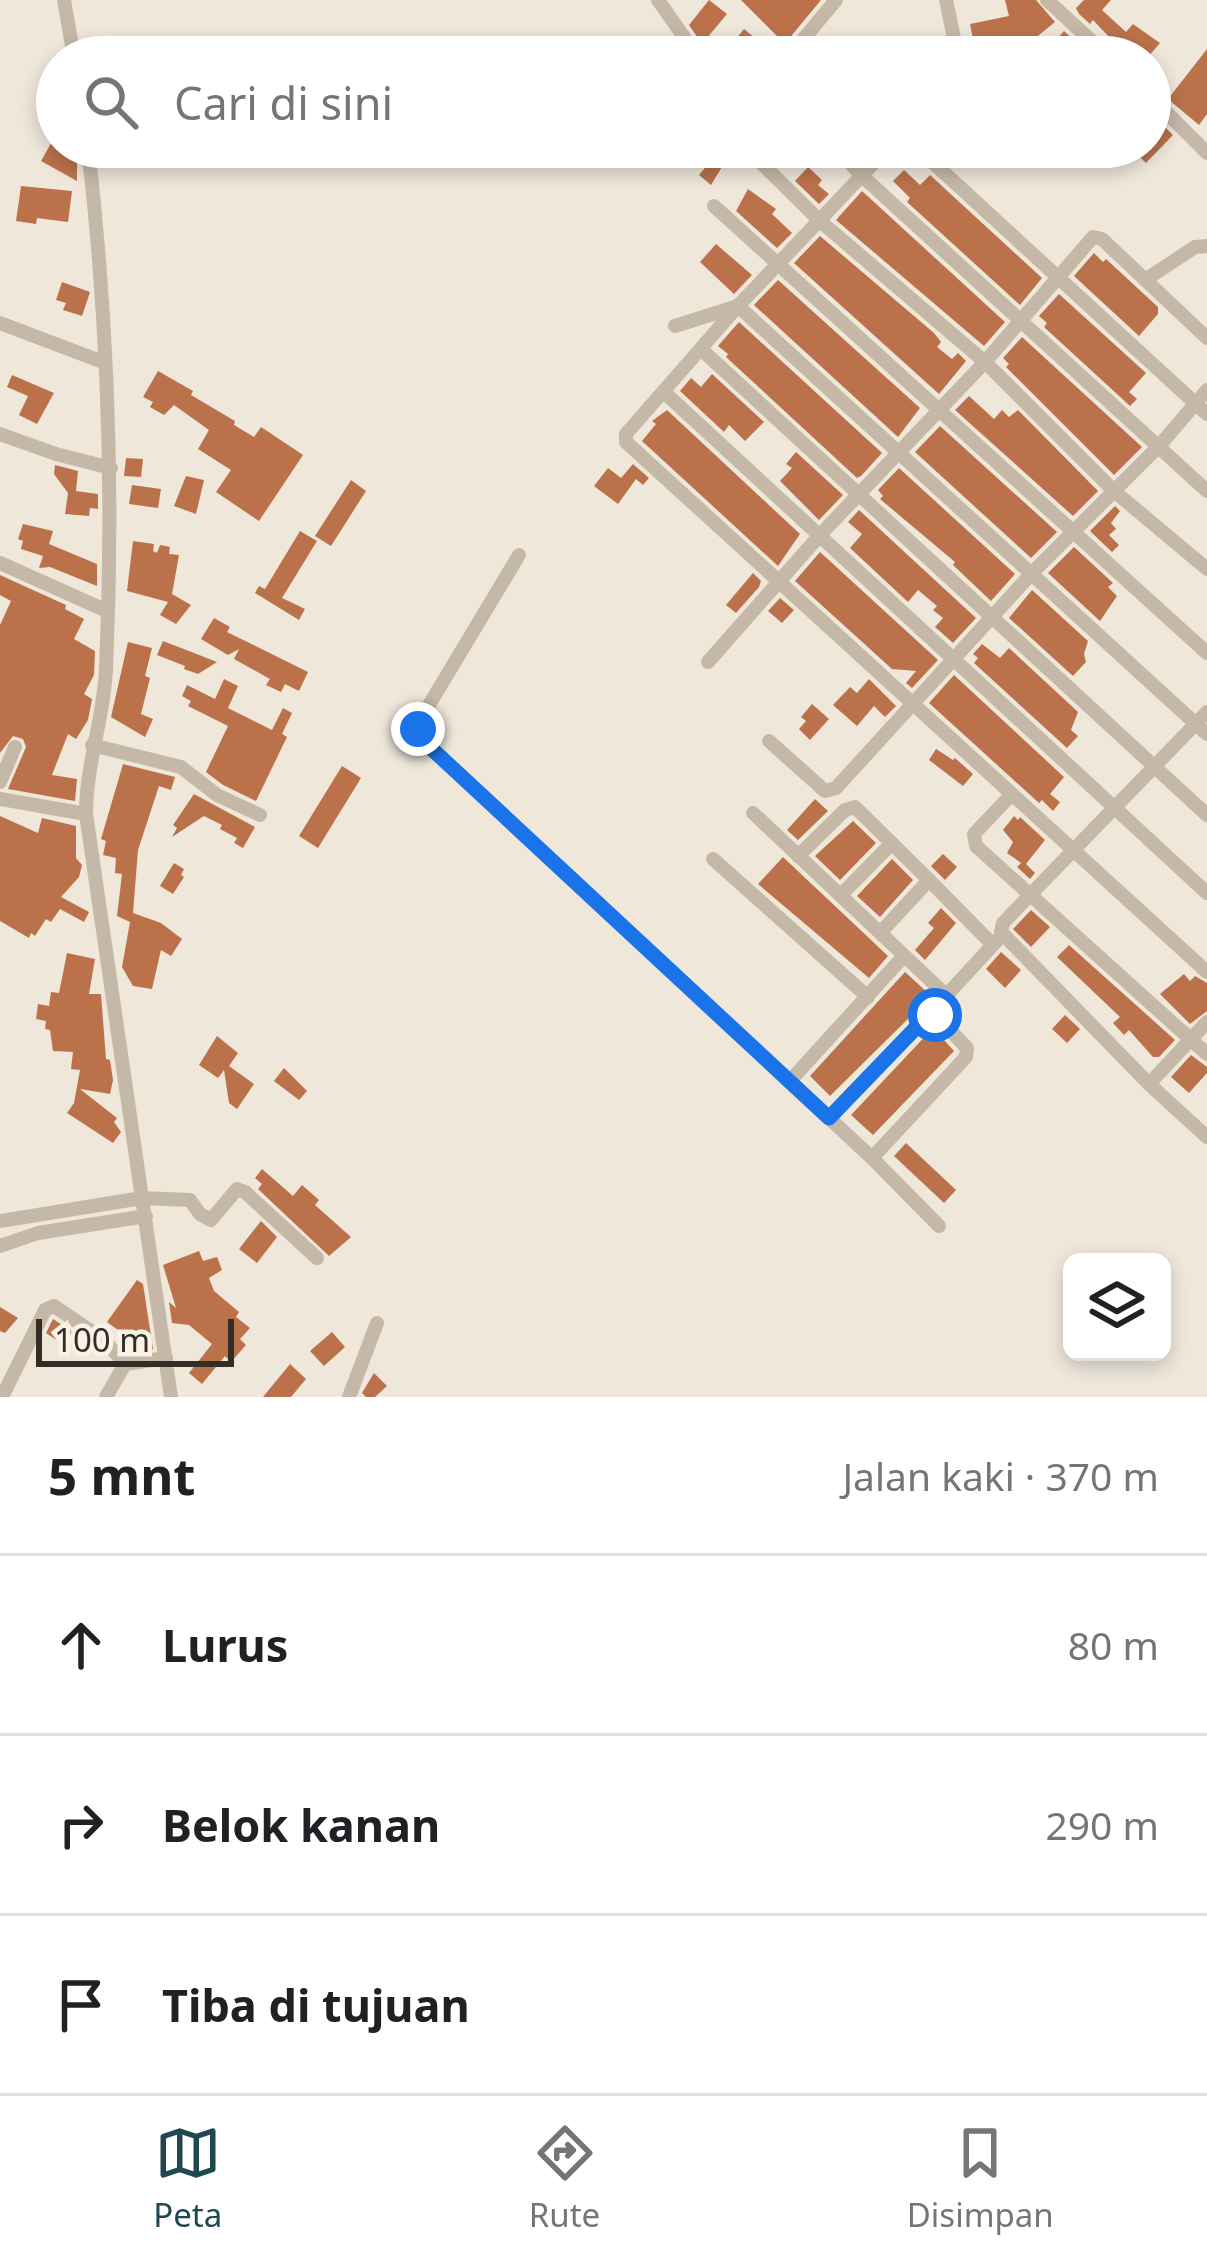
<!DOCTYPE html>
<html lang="id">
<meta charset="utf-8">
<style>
body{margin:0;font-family:"Noto Sans",sans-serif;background:#f6f6f6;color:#202124}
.controls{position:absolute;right:36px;bottom:36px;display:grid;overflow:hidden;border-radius:18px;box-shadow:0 6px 18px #0003}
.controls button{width:108px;height:108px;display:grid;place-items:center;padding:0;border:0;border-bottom:3px solid #e0e0e0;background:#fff;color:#202124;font:60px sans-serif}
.scale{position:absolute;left:36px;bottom:30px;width:198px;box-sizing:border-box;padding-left:12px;border:6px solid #332c27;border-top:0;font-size:33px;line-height:42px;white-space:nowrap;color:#332c27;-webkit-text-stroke:9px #f7f1e6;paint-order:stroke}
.stop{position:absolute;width:36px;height:36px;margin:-27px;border:9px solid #1a73e8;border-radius:50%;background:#fff}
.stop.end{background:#1a73e8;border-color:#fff;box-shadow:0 3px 12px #0008}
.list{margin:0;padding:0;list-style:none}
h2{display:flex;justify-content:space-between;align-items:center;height:156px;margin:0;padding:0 48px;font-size:51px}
h2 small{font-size:39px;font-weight:400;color:#757577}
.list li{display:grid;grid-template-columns:78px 1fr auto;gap:36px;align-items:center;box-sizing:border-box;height:180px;padding:0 48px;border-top:3px solid #e0e0e0}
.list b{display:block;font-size:45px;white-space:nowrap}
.list em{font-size:39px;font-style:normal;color:#757577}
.icon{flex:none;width:66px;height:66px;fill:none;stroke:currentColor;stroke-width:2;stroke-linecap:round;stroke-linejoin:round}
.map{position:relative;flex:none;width:1207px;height:1397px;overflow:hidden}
.search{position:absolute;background:#fff;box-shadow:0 6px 18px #0003;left:36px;right:36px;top:36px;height:132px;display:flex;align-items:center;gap:30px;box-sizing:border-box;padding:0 42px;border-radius:66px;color:#757577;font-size:45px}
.sheet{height:696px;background:#fff}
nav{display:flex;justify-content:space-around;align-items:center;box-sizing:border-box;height:168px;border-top:3px solid #e0e0e0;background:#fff;font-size:33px;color:#757577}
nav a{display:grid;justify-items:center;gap:6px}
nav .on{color:#204851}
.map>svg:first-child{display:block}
</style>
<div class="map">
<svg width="1207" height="1397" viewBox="0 0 1207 1397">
<rect width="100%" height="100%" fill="#efe7da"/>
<!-- building -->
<g fill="#bb724b">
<path d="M709 0 727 14 702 44 689 25Z"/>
<path d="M741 0H821L792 35 790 49Z"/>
<path d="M1005 0H1036L1055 22 1012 57H969L966 41 973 39 970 24 1009 16Z"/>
<path d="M1084 0H1111L1102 10 1126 32 1133 24 1160 43 1148 57H1128L1093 20 1090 24 1079 14 1076 8Z"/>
<path d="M744 29 760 42 748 57H721Z"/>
<path d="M1064 31 1092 57H1041Z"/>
<path d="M1207 49V114L1199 125 1168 99Z"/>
<path d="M1160 122 1173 135 1146 163 1129 147H1150V133Z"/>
<path d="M57 133V147L77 150V181L41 161Z"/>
<path d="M700 147H734L711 185 699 175 714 157Z"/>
<path d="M808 167 822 180 818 185 829 194 819 204 795 181Z"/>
<path d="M904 170 920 185 930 175 1042 278 1020 305 907 202 910 198 893 181Z"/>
<path d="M21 186 72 191 68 222 37 218 36 224 16 221Z"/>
<path d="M748 189 776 209 772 214 792 233 777 248 736 211Z"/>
<path d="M862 191 1005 322 984 346 836 220Z"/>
<path d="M820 236 934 333 941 342 937 347 952 359 958 353 966 361 939 394 794 263Z"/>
<path d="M716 244 752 275 734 294 700 262Z"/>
<path d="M1094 253 1103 262 1106 259 1158 307V314L1139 336 1074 276Z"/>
<path d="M778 280 920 408 898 437 754 305Z"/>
<path d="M62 282 90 292 82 316 63 310 66 303 56 300Z"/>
<path d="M1059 294 1146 373 1129 392 1137 399 1130 406 1044 327 1047 323 1039 316Z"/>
<path d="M739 322 882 453 861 476 857 478 726 357 728 354 718 346Z"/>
<path d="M1022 337 1142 447 1114 475 1006 367 1009 364 1003 358Z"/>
<path d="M158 371 193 391 191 395 235 421 234 425 254 437 261 427 303 455 259 521 216 492 231 470 198 449 209 430 174 405 164 415 150 407 153 402 143 397Z"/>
<path d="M712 374 764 422 745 441 729 425 724 432 680 391 691 378 701 387Z"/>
<path d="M12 375 54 393 37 424 19 415 28 396 7 387Z"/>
<path d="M969 396 994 419 1002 410 1009 417 1018 410 1098 491 1073 516 955 410Z"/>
<path d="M667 410 800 534 778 566 642 441 656 424 652 421Z"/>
<path d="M940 426 1057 532 1031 558 915 452Z"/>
<path d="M796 452 843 495 819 520 780 481 792 468 786 464Z"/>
<path d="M126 458 143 459 141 477 124 476Z"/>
<path d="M633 464 649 478 643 485 636 479 618 504 594 486 608 468 621 478Z"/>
<path d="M55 465 78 471 76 491 98 494V509L90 508 89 516 65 514 68 493 54 474Z"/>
<path d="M899 468 1015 574 991 601 953 565 955 562 880 499 883 496 878 490Z"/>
<path d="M186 476 204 480 196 514 174 506Z"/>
<path d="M351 480 366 491 331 546 315 536Z"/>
<path d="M132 485 161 489 158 508 129 504Z"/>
<path d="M1115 506 1120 511 1111 523 1116 529 1109 535 1119 545 1112 552 1090 531Z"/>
<path d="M859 510 976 618 953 643 935 627 943 618 933 610 937 606 918 590 908 602 850 548 862 534 848 522Z"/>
<path d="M23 524 53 531 49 544 97 564V586L50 567 39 568 43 556 21 549 23 541 18 539Z"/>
<path d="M300 531 317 541 282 598 305 609 299 620 255 593 259 586 265 589Z"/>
<path d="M133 541 154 544 153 551 157 553 160 545 170 547 169 554 179 555 172 594 191 605 176 624 160 615 168 602 127 591Z"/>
<path d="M1074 547 1113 583 1108 587 1117 596 1100 621 1048 573Z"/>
<path d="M820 552 938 660 912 688 906 683 916 671 892 669 795 581Z"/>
<path d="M753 573 761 581 759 587 736 613 726 605Z"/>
<path d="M0 575 66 605 65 609 84 619 74 639 95 651 94 675 84 694 92 699 88 720 76 739 68 734 52 775 77 779 75 801 8 789 26 747 23 739 13 736 0 753V625L11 601 0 595Z"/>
<path d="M1032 590 1088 641 1084 654 1086 662 1073 676 1009 618Z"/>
<path d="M780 598 794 610 782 623 768 611Z"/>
<path d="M214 618 230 627 227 632 308 672 299 691 285 684 281 692 266 685 270 679 234 659 239 649 228 655 201 639Z"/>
<path d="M163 641 194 653 217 662 198 674 184 669 185 666 157 655Z"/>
<path d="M128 642 152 648 145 676 150 678 141 714 153 719 145 737 111 717Z"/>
<path d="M982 644 1000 658 1009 648 1078 712 1071 730 1078 736 1067 748 974 663 978 658 973 654Z"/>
<path d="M954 675 1064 777 1050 794 1060 802 1053 811 1042 800 1039 803 929 703Z"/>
<path d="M224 679 238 686 228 708 272 730 283 708 292 713 282 734 287 737 256 801 223 785 206 772 228 726 188 706 191 701 182 696 187 685 215 699Z"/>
<path d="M869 679 896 706 885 717 874 706 857 726 833 705 850 687 857 693Z"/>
<path d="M812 704 829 719 810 740 799 729 806 721 801 717Z"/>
<path d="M936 749 953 760 955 758 973 774 963 786 929 760Z"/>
<path d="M123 764 175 777 171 790 159 786 138 850 133 913 161 923 182 939 171 956 161 950 152 989 133 986 122 967 130 922 117 916 122 874 115 873 116 858 103 855 106 841 101 839Z"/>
<path d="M342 766 361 778 318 848 299 836Z"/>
<path d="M194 794 255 827 243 848 234 843 237 838 220 829 222 825 204 816 172 837 177 828 173 825Z"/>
<path d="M815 799 828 811 798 840 787 830Z"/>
<path d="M0 816 38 833 42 818 76 826V858L82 865 79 877 61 897 89 912 84 922 60 909 51 922 46 919 35 936 31 933 29 938 0 921Z"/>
<path d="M1014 816 1018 820 1020 817 1045 840 1026 864 1035 873 1030 879 1017 867 1021 863 1007 853 1013 842 1003 830Z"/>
<path d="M853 821 876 843 840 880 815 856Z"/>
<path d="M943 854 957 867 945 880 931 866Z"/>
<path d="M783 857 888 956 869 978 758 884Z"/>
<path d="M892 859 913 880 880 917 857 896Z"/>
<path d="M174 863 184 869 181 875 184 877 173 894 160 886Z"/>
<path d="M941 908 956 923 925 960 915 950 934 928 928 923Z"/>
<path d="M1031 910 1050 927 1031 947 1013 929Z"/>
<path d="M1069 945 1175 1040 1159 1057H1153L1129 1030 1124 1035 1113 1023 1120 1017 1057 957Z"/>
<path d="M1001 952 1021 970 1005 988 986 969Z"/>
<path d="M67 953 95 959 89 994H101L106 1059 110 1060 113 1080 110 1094 80 1089 117 1118 114 1122 121 1132 113 1143 67 1113 74 1103 80 1070 71 1069 73 1052 53 1051 50 1030 45 1029 46 1021 36 1019 38 1004 49 1006 51 992 59 993Z"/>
<path d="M905 972 928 993 920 1002 923 1004 830 1096 810 1076Z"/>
<path d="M1184 974 1190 981 1195 976 1207 983V1011L1190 1024 1160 994Z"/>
<path d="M1065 1015 1080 1029 1067 1043 1052 1029Z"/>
<path d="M933 1028 954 1051 873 1135 851 1115Z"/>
<path d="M217 1036 238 1053 229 1066 254 1084 237 1109 229 1103 224 1070 218 1078 199 1065Z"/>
<path d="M1191 1055 1207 1067V1073L1189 1093 1171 1077Z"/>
<path d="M284 1068 307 1091 299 1100 274 1081Z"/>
<path d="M906 1143 956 1190 944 1203 894 1156Z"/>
<path d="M262 1169 293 1196 302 1185 319 1200 315 1205 351 1237 329 1256 258 1189 262 1184 255 1178Z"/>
<path d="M261 1221 277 1237 257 1263 239 1249Z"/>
<path d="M199 1251 203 1261 217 1257 222 1270 209 1278 214 1291 239 1312 236 1317 250 1328 240 1339 246 1345 231 1362 225 1356 202 1384 189 1373 212 1344 189 1325 172 1323 169 1302 176 1308 163 1265Z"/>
<path d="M137 1280 143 1284 153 1349 129 1352 121 1332 107 1322Z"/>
<path d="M0 1307 18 1318 5 1333 0 1331Z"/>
<path d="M53 1319 73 1332 64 1345 46 1333Z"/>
<path d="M332 1332 345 1347 324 1366 310 1351Z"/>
<path d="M290 1364 306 1379 291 1397H263Z"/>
<path d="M374 1373 387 1386 375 1397H366L362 1393Z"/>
</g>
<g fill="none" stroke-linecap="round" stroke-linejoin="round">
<!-- minor -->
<g stroke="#c6b8a7" stroke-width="14">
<path d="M64 0 74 57"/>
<path d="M658 0 698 57"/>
<path d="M946 0 958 57"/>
<path d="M1047 0 1109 57"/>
<path d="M806 57 801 53V42L836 0"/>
<path d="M1150 96 1207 153"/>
<path d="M88 147C108 321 114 494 106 669 104 718 86 764 86 814L171 1397"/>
<path d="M745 147 820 221 985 362 1114 491 1207 569"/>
<path d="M836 147 860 174 1207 491"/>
<path d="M889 147 738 306 626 434V442L1207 972"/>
<path d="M916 147 1207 414"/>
<path d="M714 206 1207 653"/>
<path d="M1145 280 1195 247 1207 246"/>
<path d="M0 323 103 362"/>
<path d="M675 326 738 306 1207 734"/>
<path d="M702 350 1207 815"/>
<path d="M665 393 1207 893"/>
<path d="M0 434 56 454 111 468"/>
<path d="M519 555 420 720 419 737 872 1158 939 1226"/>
<path d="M0 563 107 611"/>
<path d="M708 662 820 535 985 362 1093 237 1102 239 1207 338"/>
<path d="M1207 712 1003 923 1001 932 1149 1084 1207 1137"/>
<path d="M769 741 825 791 836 788 1032 573 1160 445 1207 390"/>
<path d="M92 745 181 767 217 795 260 815"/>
<path d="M0 782 15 747"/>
<path d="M1012 794 974 834 976 846 1207 1054"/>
<path d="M0 799 86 814"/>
<path d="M753 813 946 995"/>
<path d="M798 856 845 810 855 807 929 880"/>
<path d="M713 859 868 997"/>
<path d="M841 895 892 843"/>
<path d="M881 932 929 880 993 945"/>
<path d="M789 1082 903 957"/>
<path d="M1149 1084 1207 1022"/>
<path d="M829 1118 932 1011"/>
<path d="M872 1158 966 1057 967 1048 932 1011 1002 935"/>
<path d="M0 1221 142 1198 190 1200 200 1214 211 1220 237 1189 245 1192 317 1258"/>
<path d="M0 1246 38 1233 146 1216"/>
<path d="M2 1397 45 1310 54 1306 104 1340 125 1364 166 1358"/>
<path d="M106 1397 125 1364"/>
<path d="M349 1397 377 1323"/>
</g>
</g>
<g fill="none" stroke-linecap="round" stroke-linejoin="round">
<!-- route -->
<path stroke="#1a73e8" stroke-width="15" d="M418 729 419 737 829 1118 932 1011 935 1015"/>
</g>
</svg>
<div class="controls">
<button><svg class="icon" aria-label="layers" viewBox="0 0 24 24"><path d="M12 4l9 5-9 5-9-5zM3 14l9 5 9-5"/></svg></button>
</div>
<div class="scale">100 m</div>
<div class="stop" style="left:935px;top:1015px"></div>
<div class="stop end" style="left:418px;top:729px"></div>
<div class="search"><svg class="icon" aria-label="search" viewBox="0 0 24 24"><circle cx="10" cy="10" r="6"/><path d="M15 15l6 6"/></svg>Cari di sini</div>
</div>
<section class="sheet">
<h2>5 mnt<small>Jalan kaki · 370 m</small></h2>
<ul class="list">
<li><svg class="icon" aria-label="ahead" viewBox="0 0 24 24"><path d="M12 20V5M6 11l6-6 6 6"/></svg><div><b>Lurus</b></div><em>80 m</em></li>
<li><svg class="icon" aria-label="right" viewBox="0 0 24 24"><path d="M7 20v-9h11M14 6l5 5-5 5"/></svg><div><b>Belok kanan</b></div><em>290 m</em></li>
<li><svg class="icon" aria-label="arrive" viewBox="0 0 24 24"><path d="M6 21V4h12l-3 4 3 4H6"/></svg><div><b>Tiba di tujuan</b></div></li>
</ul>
</section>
<nav>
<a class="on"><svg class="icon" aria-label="map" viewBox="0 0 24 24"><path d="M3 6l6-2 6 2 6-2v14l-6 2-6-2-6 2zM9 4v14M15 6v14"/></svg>Peta</a>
<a><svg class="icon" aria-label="directions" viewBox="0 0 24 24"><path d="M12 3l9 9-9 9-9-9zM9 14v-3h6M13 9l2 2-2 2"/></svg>Rute</a>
<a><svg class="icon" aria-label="saved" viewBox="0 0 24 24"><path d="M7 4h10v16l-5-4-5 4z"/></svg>Disimpan</a>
</nav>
